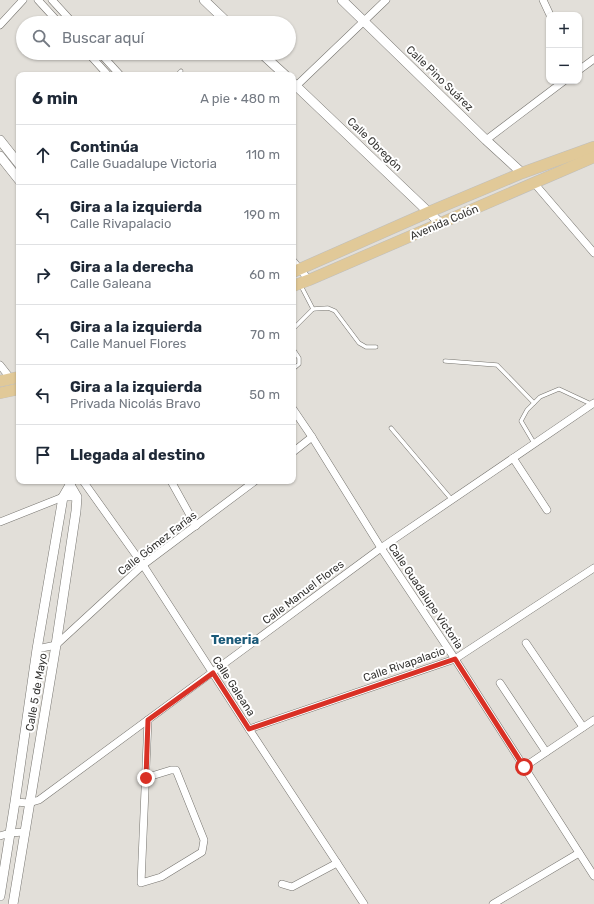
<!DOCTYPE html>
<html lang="es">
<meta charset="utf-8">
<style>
body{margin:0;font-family:Rubik,sans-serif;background:#f2f2f3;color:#1f2937}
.controls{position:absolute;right:12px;top:12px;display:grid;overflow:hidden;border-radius:8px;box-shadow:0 1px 3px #0004}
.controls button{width:36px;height:36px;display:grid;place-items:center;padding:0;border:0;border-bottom:1px solid #e0e1e3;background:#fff;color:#1f2937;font:20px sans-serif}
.stop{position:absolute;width:12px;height:12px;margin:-9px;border:3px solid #d93025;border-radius:50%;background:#fff}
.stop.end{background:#d93025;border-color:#fff;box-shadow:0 1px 4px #0008}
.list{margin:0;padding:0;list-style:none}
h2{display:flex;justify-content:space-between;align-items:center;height:52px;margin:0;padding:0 16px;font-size:17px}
h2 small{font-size:13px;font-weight:400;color:#747a83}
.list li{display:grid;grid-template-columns:26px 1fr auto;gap:12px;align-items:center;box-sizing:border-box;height:60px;padding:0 16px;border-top:1px solid #e0e1e3}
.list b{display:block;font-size:15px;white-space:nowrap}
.list p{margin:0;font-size:13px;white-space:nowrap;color:#747a83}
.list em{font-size:13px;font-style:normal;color:#747a83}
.icon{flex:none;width:22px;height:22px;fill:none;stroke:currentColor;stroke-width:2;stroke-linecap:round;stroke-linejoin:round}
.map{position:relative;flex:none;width:594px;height:904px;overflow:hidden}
.search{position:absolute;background:#fff;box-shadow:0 1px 3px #0004;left:16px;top:16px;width:280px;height:44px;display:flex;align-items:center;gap:10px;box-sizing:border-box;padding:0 14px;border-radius:22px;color:#747a83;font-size:15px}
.panel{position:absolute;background:#fff;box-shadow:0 1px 3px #0004;left:16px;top:72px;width:280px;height:412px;border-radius:8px}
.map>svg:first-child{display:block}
</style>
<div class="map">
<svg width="594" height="904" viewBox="0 0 594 904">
<rect width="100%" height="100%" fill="#e2dfd9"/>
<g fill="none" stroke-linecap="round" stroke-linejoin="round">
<!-- service casing -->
<g stroke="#76746f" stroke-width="4.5">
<g id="service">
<path d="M177 75 181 71"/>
<path d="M300 284 313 309 328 308 335 311 359 343 366 347H376"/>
<path d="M293 329 313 309"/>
<path d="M293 349 299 358V364L293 369"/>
<path d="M445 361 497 365 534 403"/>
<path d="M391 428 452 500"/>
<path d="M534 443 521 421 527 410 540 397 559 389 591 404"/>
</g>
</g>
<!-- minor casing -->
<g stroke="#76746f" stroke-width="8">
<g id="minor">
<path d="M38 0 59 23"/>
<path d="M52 0 73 23"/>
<path d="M543 0 550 15"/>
<path d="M0 25 23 0"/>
<path d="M88 53 108 75"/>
<path d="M100 53 120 75"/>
<path d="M579 70 594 59"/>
<path d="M293 89 386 0"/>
<path d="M486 140 564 81"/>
<path d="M534 183 594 253"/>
<path d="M293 261 309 280"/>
<path d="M0 365 11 379"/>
<path d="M293 409 312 437 381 548 455 659 594 876"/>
<path d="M293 452 312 437"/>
<path d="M513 458 547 510"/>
<path d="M83 481 143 565 249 729 364 904"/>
<path d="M171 481 196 526"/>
<path d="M0 522 63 497H77"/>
<path d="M526 643 583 727"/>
<path d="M37 649 56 645 143 565 255 481"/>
<path d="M500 683 546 752"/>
<path d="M249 729 455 659 594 568"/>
<path d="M524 767 594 720"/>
<path d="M145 778 171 770H176L204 840 202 852 161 877 141 883 148 720"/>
<path d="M15 802 29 803 39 800 381 548 594 403"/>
<path d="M0 836 10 833 24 832"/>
<path d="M282 884 292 887 337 863"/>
<path d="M493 904 579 853"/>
</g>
</g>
<!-- tertiary casing -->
<g stroke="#76746f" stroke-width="10">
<g id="tertiary">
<path d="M204 0 228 23"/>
<path d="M342 0 486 140 522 173"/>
<path d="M261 53 285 75"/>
<path d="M293 83 440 223"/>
<path d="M0 140 19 164"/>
<path d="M0 156 19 180"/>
<path d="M0 896 15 802 37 649 61 509 63 497 70 485 71 481"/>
<path d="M13 904 56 645 76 511 77 497 70 485"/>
</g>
</g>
<!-- primary casing -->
<g stroke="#bebebd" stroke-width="12">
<g id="primary">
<path d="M293 272 429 212 522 173 594 147"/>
<path d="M293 286 309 280 594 157"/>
<path d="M0 381 19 377"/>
<path d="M0 393 19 389"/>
</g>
</g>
<!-- service -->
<use href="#service" stroke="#fff" stroke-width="3.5"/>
<!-- minor -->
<use href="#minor" stroke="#fff" stroke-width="7"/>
<!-- tertiary -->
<use href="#tertiary" stroke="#fff" stroke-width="9"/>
<!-- primary -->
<use href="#primary" stroke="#e1c998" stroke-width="11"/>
</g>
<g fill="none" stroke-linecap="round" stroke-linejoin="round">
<!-- route -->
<path stroke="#d93025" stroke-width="5" d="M146 778 148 720 213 673 249 729 455 659 524 767"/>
</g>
<g text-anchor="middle" stroke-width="4" stroke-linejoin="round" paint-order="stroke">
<!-- street labels -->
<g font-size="11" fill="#353432" stroke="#fff">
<text transform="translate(440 78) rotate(44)" y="4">Calle Pino Suárez</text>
<text transform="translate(375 144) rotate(44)" y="4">Calle Obregón</text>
<text transform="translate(444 222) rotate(-23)" y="4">Avenida Colón</text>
<text transform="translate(157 543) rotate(-38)" y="4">Calle Gómez Farías</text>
<text transform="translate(303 592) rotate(-37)" y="4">Calle Manuel Flores</text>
<text transform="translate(426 596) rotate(56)" y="4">Calle Guadalupe Victoria</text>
<text transform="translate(404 664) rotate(-19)" y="4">Calle Rivapalacio</text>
<text transform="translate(234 686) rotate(57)" y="4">Calle Galeana</text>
<text transform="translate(36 692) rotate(-80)" y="4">Calle 5 de Mayo</text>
</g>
<!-- quarter labels -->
<g font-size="13" font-weight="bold" fill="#1b5a79" stroke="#fff">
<text x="235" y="644">Teneria</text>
</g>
</g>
</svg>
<div class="controls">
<button>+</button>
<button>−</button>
</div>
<div class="stop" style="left:524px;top:767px"></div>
<div class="stop end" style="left:146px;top:778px"></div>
<div class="search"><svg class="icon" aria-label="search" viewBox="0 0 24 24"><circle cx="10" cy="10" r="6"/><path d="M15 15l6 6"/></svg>Buscar aquí</div>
<section class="panel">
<h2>6 min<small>A pie · 480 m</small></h2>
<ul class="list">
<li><svg class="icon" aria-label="ahead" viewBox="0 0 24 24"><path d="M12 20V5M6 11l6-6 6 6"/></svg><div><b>Continúa</b><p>Calle Guadalupe Victoria</p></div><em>110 m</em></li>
<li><svg class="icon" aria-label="left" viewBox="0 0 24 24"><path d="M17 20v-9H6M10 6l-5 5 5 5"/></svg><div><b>Gira a la izquierda</b><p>Calle Rivapalacio</p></div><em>190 m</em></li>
<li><svg class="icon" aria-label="right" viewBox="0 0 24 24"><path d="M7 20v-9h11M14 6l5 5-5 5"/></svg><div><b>Gira a la derecha</b><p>Calle Galeana</p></div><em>60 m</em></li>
<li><svg class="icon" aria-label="left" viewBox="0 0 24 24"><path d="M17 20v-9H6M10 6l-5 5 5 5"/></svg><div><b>Gira a la izquierda</b><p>Calle Manuel Flores</p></div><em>70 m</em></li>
<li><svg class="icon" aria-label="left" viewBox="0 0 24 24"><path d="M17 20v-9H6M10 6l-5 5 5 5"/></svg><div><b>Gira a la izquierda</b><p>Privada Nicolás Bravo</p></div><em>50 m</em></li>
<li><svg class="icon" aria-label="arrive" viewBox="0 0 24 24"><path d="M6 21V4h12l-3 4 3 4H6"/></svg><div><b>Llegada al destino</b></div></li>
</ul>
</section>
</div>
